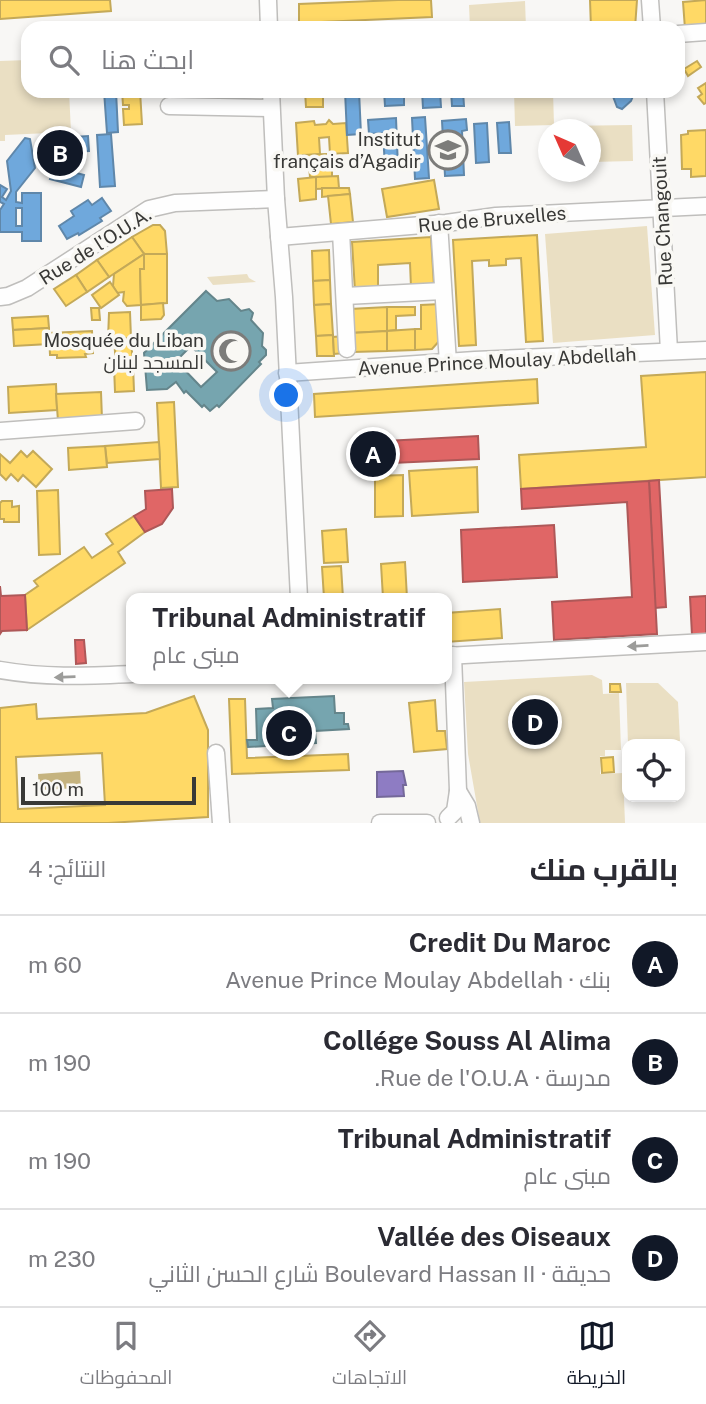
<!DOCTYPE html>
<html lang="ar">
<meta charset="utf-8">
<style>
body{margin:0;font-family:"Public Sans",Cairo,sans-serif;background:#f2f2f3;color:#2b2b33;direction:rtl}
.controls{position:absolute;right:21px;bottom:21px;display:grid;overflow:hidden;border-radius:14px;box-shadow:0 4px 10px #0003}
.controls button{width:63px;height:63px;display:grid;place-items:center;padding:0;border:0;border-bottom:2px solid #e1e1e2;background:#fff;color:#2b2b33;font:35px sans-serif}
.compass{position:absolute;left:538px;top:119px;width:63px;height:63px;border-radius:50%;background:#fff;box-shadow:0 4px 10px #0003;rotate:315deg}
.scale{position:absolute;left:21px;bottom:18px;width:175px;box-sizing:border-box;padding-left:7px;border:4px solid #393937;border-top:0;font-size:19px;line-height:24px;white-space:nowrap;color:#393937;-webkit-text-stroke:5px #f9f8f4;paint-order:stroke}
.you{position:absolute;left:287px;top:396px;width:24px;height:24px;margin:-18px;border:5px solid #fff;border-radius:50%;background:#1a73e8;box-shadow:0 0 0 10px #1a73e833}
.badge{display:grid;place-items:center;width:46px;height:46px;border-radius:50%;background:#111827;color:#fff;font-size:23px;font-weight:700}
.pin{position:absolute;translate:-50% -50%;border:4px solid #fff;box-shadow:0 2px 7px #0006}
.popup{position:absolute;left:126px;top:593px;width:326px;height:91px;box-sizing:border-box;display:grid;place-content:center;border-radius:14px;background:#fff;filter:drop-shadow(0 2px 5px #0005);font-size:23px;white-space:nowrap;color:#7c7c81}
.popup b{font-size:26px;color:#2b2b33}
.popup::after{content:'';position:absolute;left:50%;top:100%;margin-left:-14px;border:14px solid transparent;border-top-color:#fff}
.list{margin:0;padding:0;list-style:none}
h2{display:flex;justify-content:space-between;align-items:center;height:91px;margin:0;padding:0 28px;font-size:30px}
h2 small{font-size:23px;font-weight:400;color:#7c7c81}
.list li{display:grid;grid-template-columns:46px 1fr auto;gap:21px;align-items:center;box-sizing:border-box;height:98px;padding:0 28px;border-top:2px solid #e1e1e2}
.list b{display:block;font-size:26px;white-space:nowrap}
.list p{margin:0;font-size:23px;white-space:nowrap;color:#7c7c81}
.list em{font-size:23px;font-style:normal;color:#7c7c81}
.icon{flex:none;width:38px;height:38px;fill:none;stroke:currentColor;stroke-width:2;stroke-linecap:round;stroke-linejoin:round}
.map{position:relative;flex:none;width:706px;height:823px;overflow:hidden;direction:ltr}
.search{position:absolute;background:#fff;box-shadow:0 4px 10px #0003;left:21px;right:21px;top:21px;height:77px;display:flex;align-items:center;gap:18px;box-sizing:border-box;padding:0 24px;border-radius:21px;color:#7c7c81;font-size:26px}
.sheet{height:483px;background:#fff}
nav{display:flex;justify-content:space-around;align-items:center;box-sizing:border-box;height:98px;border-top:2px solid #e1e1e2;background:#fff;font-size:19px;color:#7c7c81}
nav a{display:grid;justify-items:center;gap:4px}
nav .on{color:#111827}
.map>svg:first-child{display:block}
</style>
<div class="map">
<svg width="706" height="823" viewBox="0 0 706 823">
<rect width="100%" height="100%" fill="#f8f7f5"/>
<!-- green -->
<g fill="#eadfc3">
<path d="M525 1 526 28H470L469 5Z"/>
<path d="M28 60V91H69L71 132 5 135V141H0V61Z"/>
<path d="M514 91H553L554 125 515 126Z"/>
<path d="M632 125 633 161 591 162 590 130 563 129V126Z"/>
<path d="M647 226 655 335 553 343 545 234Z"/>
<path d="M247 274 249 278 256 282 213 285 207 277Z"/>
<path d="M592 675 602 680 603 694 619 693 621 750H605V756H600V774L623 773 625 823H480L468 754 464 682Z"/>
<path d="M658 683 678 702 680 741 628 744 626 683Z"/>
</g>
<!-- water -->
<path fill="#c5b37f" d="M80 771 81 788 39 790 38 774Z"/>
<!-- homes -->
<g fill="#ffd966" stroke="#c4a958" stroke-width="2" fill-rule="evenodd">
<path d="M0 0H110L111 11 0 19Z"/>
<path d="M398 0H431L432 17 299 23V4Z"/>
<path d="M590 0H637L635 28H591Z"/>
<path d="M706 0V28L685 29 683 2Z"/>
<path d="M697 61 701 67 688 76 684 69Z"/>
<path d="M706 83V103L704 104 698 97 702 94 698 88Z"/>
<path d="M122 91H140L142 124 124 125 123 109H129V105H123Z"/>
<path d="M305 91H323V107H306Z"/>
<path d="M329 120 333 124 346 123 348 153 330 154 329 137 319 138 320 154 298 156 296 123 314 121 315 125 326 124Z"/>
<path d="M706 130V176L691 177V169H682L681 135 688 134V131Z"/>
<path d="M326 154V166L304 167 303 155Z"/>
<path d="M332 165V177H310L309 166Z"/>
<path d="M338 176 339 188 316 189V177Z"/>
<path d="M316 177V199L300 201 298 179Z"/>
<path d="M434 180 439 209 387 217 382 189Z"/>
<path d="M322 188H349L350 194 322 197Z"/>
<path d="M350 194 353 222 331 224 328 196Z"/>
<path d="M153 225H160L165 231 167 254H144L132 237Z"/>
<path d="M537 235 543 341 526 342 521 258 506 259V265L489 266V260L472 261 476 345 459 346 453 240Z"/>
<path d="M132 237 144 254 109 277 97 260Z"/>
<path d="M431 237 434 286 411 287 410 263 378 265V289L355 291 352 242Z"/>
<path d="M329 250 330 280 313 281 312 251Z"/>
<path d="M144 254V269H140L141 305 127 306 123 301 124 292 117 293 113 286 114 274Z"/>
<path d="M144 254H167V303L141 305 140 269H144Z"/>
<path d="M97 260 109 277 87 292 76 275Z"/>
<path d="M76 275 87 292 66 306 54 289Z"/>
<path d="M330 280 331 304 314 305 313 281Z"/>
<path d="M110 282 119 295 101 308 92 295Z"/>
<path d="M163 303 164 315 161 319 141 320V305Z"/>
<path d="M331 304 333 335 316 336 314 305Z"/>
<path d="M441 304V339L432 349 415 350V329H421V305Z"/>
<path d="M387 307V331L351 333 350 309Z"/>
<path d="M387 307H415V315L396 316V330L387 331Z"/>
<path d="M91 308H99L100 320H92Z"/>
<path d="M130 312 131 338 108 339 109 313Z"/>
<path d="M48 316 49 328 13 330 12 318Z"/>
<path d="M49 328V344L14 346 13 330Z"/>
<path d="M415 329V350L387 351V331Z"/>
<path d="M92 331 93 353 85 354 86 357 57 358V355H50L49 333Z"/>
<path d="M387 331V351L353 352 351 333Z"/>
<path d="M333 335 334 356H317L316 336Z"/>
<path d="M344 336 345 353 334 354 333 337Z"/>
<path d="M131 338 133 365H116L114 339Z"/>
<path d="M133 365 134 391 115 392 114 366Z"/>
<path d="M706 372V477L521 489 519 455 646 447 641 376Z"/>
<path d="M537 379 538 403 315 417 314 394Z"/>
<path d="M56 384 57 410 9 413 8 387Z"/>
<path d="M101 392 102 419 58 421 56 394Z"/>
<path d="M174 402 178 487 161 488 157 403Z"/>
<path d="M159 442 160 459 107 463 105 446Z"/>
<path d="M105 446 107 467 69 470 68 448Z"/>
<path d="M21 451 27 457 33 451 52 469 36 487 23 475 18 481 11 474 6 480 0 474V454L10 463Z"/>
<path d="M477 467 478 512 412 516 409 471Z"/>
<path d="M403 475V516L375 517V476Z"/>
<path d="M58 490 60 554 39 555 37 491Z"/>
<path d="M2 501H12V507L19 506V522H4V519H0V503Z"/>
<path d="M134 516 145 532 118 552 125 563 27 630 25 595 38 586 34 581 84 547 92 558 113 544 106 534Z"/>
<path d="M346 529 348 562 324 563 322 531Z"/>
<path d="M405 562 407 598H383L381 564Z"/>
<path d="M341 566 343 598H324L322 567Z"/>
<path d="M500 609 502 638 446 642V613Z"/>
<path d="M610 684H620L621 692H610Z"/>
<path d="M194 696 208 730V817L108 823H0V708L36 704 37 719 146 713ZM102 753 105 805 18 809 16 757Z"/>
<path d="M229 699H245L247 758 348 754 349 770 232 774Z"/>
<path d="M435 700 437 731H445L447 749 414 752 409 703Z"/>
<path d="M613 757 614 772 602 773 601 758Z"/>
</g>
<!-- shops -->
<g fill="#e06666" stroke="#ae5858" stroke-width="2">
<path d="M478 436 479 459 370 464 367 442Z"/>
<path d="M659 480 666 607 655 608 649 481Z"/>
<path d="M649 481 657 634 554 640 552 602 632 597 627 502 522 509 521 489Z"/>
<path d="M172 489 173 508 162 524 145 532 134 516 146 509 145 491Z"/>
<path d="M554 525 557 577 463 582 461 530Z"/>
<path d="M0 586 1 596 25 595 27 630 2 631 0 634Z"/>
<path d="M706 596V634L692 635 690 597Z"/>
<path d="M75 640H84L86 663 76 664Z"/>
</g>
<!-- offices -->
<path fill="#8e7cc3" stroke="#746899" stroke-width="2" d="M403 771 406 785H403L404 796 377 797V772Z"/>
<!-- schools -->
<g fill="#6fa8dc" stroke="#5f87aa" stroke-width="2" fill-rule="evenodd">
<path d="M104 91H116L118 132 107 133Z"/>
<path d="M345 91H359L361 134 347 135Z"/>
<path d="M384 91H404V105L385 106Z"/>
<path d="M422 91H440L441 107 423 108Z"/>
<path d="M451 91H463L464 106H452Z"/>
<path d="M611 91H635L631 101 622 109 617 107Z"/>
<path d="M425 117 429 178 415 179 412 118Z"/>
<path d="M396 118 398 167H385L383 133 369 134 368 120Z"/>
<path d="M466 119 467 130 462 131 464 175 445 176 442 121Z"/>
<path d="M509 122 511 153H499L497 123Z"/>
<path d="M487 123 489 162 476 163 474 124Z"/>
<path d="M111 134 115 186 100 187 97 135Z"/>
<path d="M88 136 89 151 44 153 43 139Z"/>
<path d="M25 138 30 139 35 168 16 192V202L22 203V193H41V241H22V232H0V210L4 204 0 202V185L7 189 2 197 6 200 11 191 7 161ZM16 208H22V226H16Z"/>
<path d="M54 167 84 175 81 187 50 179Z"/>
<path d="M102 198 111 211 100 218 102 221 79 235 78 233 67 239 59 226 74 216 71 211 88 200 92 205Z"/>
</g>
<!-- public -->
<g fill="#76a5af" stroke="#64858b" stroke-width="2" fill-rule="evenodd">
<path d="M206 291 217 301 229 299 241 311 249 309 253 313 251 320 263 333 262 346 266 350V355L259 362 261 364 219 407 217 405 210 411 204 405 202 407 186 391 184 393 176 382 167 389 147 390 144 353ZM191 346 217 372 201 387 176 361Z"/>
<path d="M334 696 335 713H344V724H348L349 729 315 731 316 743 248 747 247 740H257L256 709 273 708 272 699Z"/>
</g>
<g fill="none" stroke-linecap="round" stroke-linejoin="round">
<!-- minor casing -->
<g stroke="#bfbebc" stroke-width="19">
<g id="minor">
<path d="M268 0 269 28"/>
<path d="M650 0 652 28"/>
<path d="M678 34 706 32"/>
<path d="M271 91 276 199 284 297 299 598"/>
<path d="M655 91 669 351"/>
<path d="M169 106 271 108"/>
<path d="M439 223 448 363"/>
<path d="M341 232 347 349"/>
<path d="M279 237 446 223 496 216 706 206"/>
<path d="M345 296 443 291"/>
<path d="M0 297 8 296 27 288 149 209 175 203 276 199"/>
<path d="M287 373 475 360 706 350"/>
<path d="M0 431 136 421"/>
<path d="M446 656 706 642"/>
<path d="M0 670C46 678 85 676 132 674"/>
<path d="M216 753 221 823"/>
<path d="M458 791 467 806 471 823"/>
<path d="M448 818 455 811 458 791 453 655"/>
<path d="M380 823H427"/>
</g>
</g>
<!-- minor -->
<use href="#minor" stroke="#fefefe" stroke-width="16"/>
</g>
<!-- one-way arrows -->
<defs><path id="oneway-solid" d="M-6-.8H1V-3.2L6.5 0L1 3.2V.8H-6Z" transform="scale(1.75)"/></defs>
<g fill="#9c9c9a">
<use href="#oneway-solid" transform="translate(638 646) rotate(177)"/>
<use href="#oneway-solid" transform="translate(65 677) rotate(178)"/>
</g>
<!-- icons -->
<defs>
<g id="university-ring" transform="scale(2.0125)"><circle r="9.5" fill="#f9f8f4" stroke="#7c7c7a" stroke-width="1.5"/><path d="M0-5L7-2L0 1L-7-2ZM-4 1L0 2.5L4 1V4Q0 6-4 4Z" fill="#7c7c7a"/></g>
<g id="mosque-ring" transform="scale(2.0125)"><circle r="9.5" fill="#f9f8f4" stroke="#7c7c7a" stroke-width="1.5"/><path d="M3.5-4.9A6 6 0 1 0 3.5 4.9A5 5 0 1 1 3.5-4.9Z" fill="#7c7c7a"/></g>
</defs>
<g fill-rule="evenodd">
<use href="#university-ring" x="448" y="150"/>
<use href="#mosque-ring" x="231" y="351"/>
</g>
<g text-anchor="middle" stroke-width="7" stroke-linejoin="round" paint-order="stroke">
<!-- poi labels -->
<g font-size="19" fill="#393937" stroke="#f9f8f4" text-anchor="end">
<text x="421" y="146">Institut<tspan x="421" dy="22">français d’Agadir</tspan></text>
<text x="204" y="347">Mosquée du Liban<tspan x="204" dy="22">المسجد لبنان</tspan></text>
</g>
<!-- street labels -->
<g font-size="19" fill="#393937" stroke="#f9f8f4">
<text transform="translate(492 219) rotate(-5)" y="7">Rue de Bruxelles</text>
<text transform="translate(662 221) rotate(-93)" y="7">Rue Changouit</text>
<text transform="translate(95 246) rotate(-32)" y="7">Rue de l'O.U.A.</text>
<text transform="translate(497 361) rotate(-3)" y="7">Avenue Prince Moulay Abdellah</text>
</g>
</g>
</svg>
<div class="controls">
<button><svg class="icon" aria-label="locate" viewBox="0 0 24 24"><circle cx="12" cy="12" r="6"/><path d="M12 2v4M12 18v4M2 12h4M18 12h4"/></svg></button>
</div>
<svg class="compass" viewBox="-18 -18 36 36"><path d="M0-13l5 13h-10z" fill="#e53935"/><path d="M0 13l5-13h-10z" fill="#7c7c81"/></svg>
<div class="scale">100 m</div>
<div class="you"></div>
<div class="pin badge" style="left:373px;top:454px">A</div>
<div class="pin badge" style="left:60px;top:153px">B</div>
<div class="pin badge" style="left:289px;top:733px">C</div>
<div class="popup"><b>Tribunal Administratif</b>مبنى عام</div>
<div class="pin badge" style="left:535px;top:722px">D</div>
<div class="search"><svg class="icon" aria-label="search" viewBox="0 0 24 24"><circle cx="10" cy="10" r="6"/><path d="M15 15l6 6"/></svg>ابحث هنا</div>
</div>
<section class="sheet">
<h2>بالقرب منك<small>النتائج: 4</small></h2>
<ul class="list">
<li><span class="badge">A</span><div><b>Credit Du Maroc</b><p>بنك · Avenue Prince Moulay Abdellah</p></div><em>60 m</em></li>
<li><span class="badge">B</span><div><b>Collége Souss Al Alima</b><p>مدرسة · Rue de l'O.U.A.</p></div><em>190 m</em></li>
<li><span class="badge">C</span><div><b>Tribunal Administratif</b><p>مبنى عام</p></div><em>190 m</em></li>
<li><span class="badge">D</span><div><b>Vallée des Oiseaux</b><p>حديقة · Boulevard Hassan II شارع الحسن الثاني</p></div><em>230 m</em></li>
</ul>
</section>
<nav>
<a class="on"><svg class="icon" aria-label="map" viewBox="0 0 24 24"><path d="M3 6l6-2 6 2 6-2v14l-6 2-6-2-6 2zM9 4v14M15 6v14"/></svg>الخريطة</a>
<a><svg class="icon" aria-label="directions" viewBox="0 0 24 24"><path d="M12 3l9 9-9 9-9-9zM9 14v-3h6M13 9l2 2-2 2"/></svg>الاتجاهات</a>
<a><svg class="icon" aria-label="saved" viewBox="0 0 24 24"><path d="M7 4h10v16l-5-4-5 4z"/></svg>المحفوظات</a>
</nav>
